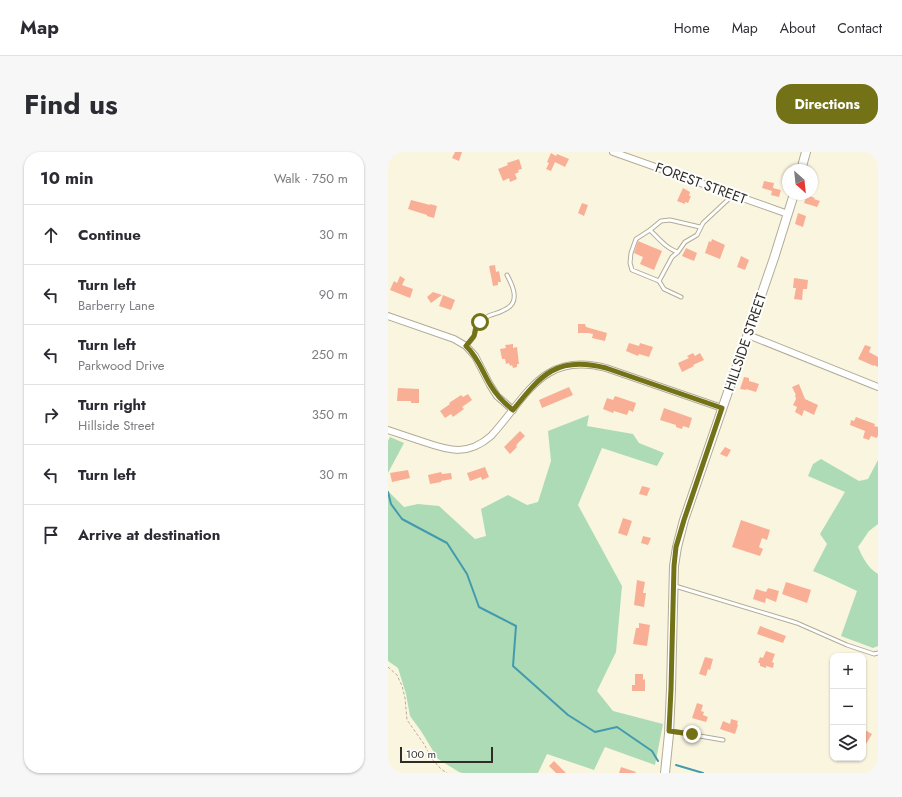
<!DOCTYPE html>
<meta charset="utf-8">
<style>
body{margin:0;font-family:Jost,sans-serif;background:#f7f7f7;color:#2b2b33}
.controls{position:absolute;right:12px;bottom:12px;display:grid;overflow:hidden;border-radius:8px;box-shadow:0 1px 3px #0004}
.controls button{width:36px;height:36px;display:grid;place-items:center;padding:0;border:0;border-bottom:1px solid #e1e1e2;background:#fff;color:#2b2b33;font:20px sans-serif}
.compass{position:absolute;left:394px;top:12px;width:36px;height:36px;border-radius:50%;background:#fff;box-shadow:0 1px 3px #0004;rotate:153deg}
.scale{position:absolute;left:12px;bottom:10px;width:93px;box-sizing:border-box;padding-left:4px;border:2px solid #2f2d25;border-top:0;font-size:11px;line-height:14px;white-space:nowrap;color:#2f2d25;-webkit-text-stroke:3px #fff;paint-order:stroke}
.stop{position:absolute;width:12px;height:12px;margin:-9px;border:3px solid #737217;border-radius:50%;background:#fff}
.stop.end{background:#737217;border-color:#fff;box-shadow:0 1px 4px #0008}
.list{margin:0;padding:0;list-style:none}
h2{display:flex;justify-content:space-between;align-items:center;height:52px;margin:0;padding:0 16px;font-size:17px}
h2 small{font-size:13px;font-weight:400;color:#7c7c81}
.list li{display:grid;grid-template-columns:26px 1fr auto;gap:12px;align-items:center;box-sizing:border-box;height:60px;padding:0 16px;border-top:1px solid #e1e1e2}
.list b{display:block;font-size:15px;white-space:nowrap}
.list p{margin:0;font-size:13px;white-space:nowrap;color:#7c7c81}
.list em{font-size:13px;font-style:normal;color:#7c7c81}
.icon{flex:none;width:22px;height:22px;fill:none;stroke:currentColor;stroke-width:2;stroke-linecap:round;stroke-linejoin:round}
.map{position:relative;flex:none;width:490px;height:621px;overflow:hidden;border-radius:16px}
header{display:flex;align-items:center;gap:24px;box-sizing:border-box;height:56px;padding:0 20px;background:#fff;border-bottom:1px solid #e1e1e2}
header strong{font-size:19px}
nav{display:flex;gap:22px;margin-inline-start:auto;font-size:14px}
.intro{display:flex;align-items:center;justify-content:space-between;box-sizing:border-box;height:96px;padding:0 24px}
h1{margin:0;font-size:28px}
.button{padding:10px 18px;border-radius:16px;background:#737217;color:#fff;font-size:14px;font-weight:700}
main{display:flex;gap:24px;padding:0 24px}
aside{flex:1;background:#fff;border-radius:16px;box-shadow:0 1px 3px #0004}
.map>svg:first-child{display:block}
</style>
<header>
<strong>Map</strong>
<nav><a>Home</a><a>Map</a><a>About</a><a>Contact</a></nav>
</header>
<div class="intro"><h1>Find us</h1><a class="button">Directions</a></div>
<main>
<aside>
<h2>10 min<small>Walk · 750 m</small></h2>
<ul class="list">
<li><svg class="icon" aria-label="ahead" viewBox="0 0 24 24"><path d="M12 20V5M6 11l6-6 6 6"/></svg><div><b>Continue</b></div><em>30 m</em></li>
<li><svg class="icon" aria-label="left" viewBox="0 0 24 24"><path d="M17 20v-9H6M10 6l-5 5 5 5"/></svg><div><b>Turn left</b><p>Barberry Lane</p></div><em>90 m</em></li>
<li><svg class="icon" aria-label="left" viewBox="0 0 24 24"><path d="M17 20v-9H6M10 6l-5 5 5 5"/></svg><div><b>Turn left</b><p>Parkwood Drive</p></div><em>250 m</em></li>
<li><svg class="icon" aria-label="right" viewBox="0 0 24 24"><path d="M7 20v-9h11M14 6l5 5-5 5"/></svg><div><b>Turn right</b><p>Hillside Street</p></div><em>350 m</em></li>
<li><svg class="icon" aria-label="left" viewBox="0 0 24 24"><path d="M17 20v-9H6M10 6l-5 5 5 5"/></svg><div><b>Turn left</b></div><em>30 m</em></li>
<li><svg class="icon" aria-label="arrive" viewBox="0 0 24 24"><path d="M6 21V4h12l-3 4 3 4H6"/></svg><div><b>Arrive at destination</b></div></li>
</ul>
</aside>
<div class="map">
<svg width="490" height="621" viewBox="0 0 490 621">
<rect width="100%" height="100%" fill="#faf5df"/>
<!-- green -->
<g fill="#addbb5">
<path d="M201 263 199 274 245 282 251 291 276 301 269 314 214 296 190 353 234 434 228 500 209 539 225 559 275 572 267 613 217 595 206 618 159 602 150 621H74L71 620 50 607 33 579 22 564 18 542 10 516 0 509V339L16 355 30 352 51 354 87 387 98 384 93 357 120 343 139 353 150 350 163 309 160 279Z"/>
<path d="M2 285 16 291 0 321V289Z"/>
<path d="M433 307 471 329 480 327 490 308V372L481 379 470 395C475 406 479 415 490 422V494L485 496 453 484 469 439 439 425 425 419 439 392 432 382 457 340 420 324 425 312Z"/>
</g>
<g fill="none" stroke-linecap="round" stroke-linejoin="round">
<!-- stream -->
<g stroke="#439aaf" stroke-width="2">
<path d="M0 340 3 352 14 367 59 391 79 422 91 455 128 474 125 514 180 563 207 580 229 575 264 599 270 609"/>
<path d="M288 613 315 621"/>
</g>
</g>
<!-- building -->
<g fill="#f9af95">
<path d="M67 0H74L71 9 64 6Z"/>
<path d="M163 1 168 4 169 2 181 7 177 15 167 10 163 19 158 17 161 11 159 10Z"/>
<path d="M131 7 134 17 130 18 131 20 127 22 129 27 122 30 121 26 115 29 110 17 120 13 119 11Z"/>
<path d="M376 29 386 31 385 36 393 38 391 45 383 43 384 39 374 36Z"/>
<path d="M295 36 302 40 301 44H303L300 51 297 50V52L289 49Z"/>
<path d="M419 43 427 46 426 47 432 49 429 55 416 51Z"/>
<path d="M23 48 42 53V52L49 54 46 66 39 64V63L20 57Z"/>
<path d="M194 51 200 53 196 64 190 61Z"/>
<path d="M410 61 418 64 415 75 407 72Z"/>
<path d="M324 87 337 93 332 107 317 101 321 89 323 90Z"/>
<path d="M250 89 274 99 266 118 252 112 255 105 246 101Z"/>
<path d="M298 96 309 101 306 109 294 104Z"/>
<path d="M353 104 361 108 357 118 349 115Z"/>
<path d="M107 113 108 120 111 119 113 130H110V133L105 134 101 114Z"/>
<path d="M12 124 17 127 14 133 25 137 22 146 2 138 6 129 9 131Z"/>
<path d="M406 126 420 128 419 137H415L414 148 406 147 408 136H405Z"/>
<path d="M45 140 54 143 43 151 39 145Z"/>
<path d="M55 143 67 148 63 158 51 154Z"/>
<path d="M190 172H197L198 175 219 181 217 189 204 186 205 182 200 181H190Z"/>
<path d="M241 191 251 194 252 191 265 195 261 205 251 202 250 204 238 199Z"/>
<path d="M125 192V196L129 195 131 212H129V215L125 216 124 213 122 214 121 211 118 212 117 207H114L112 197 118 196 117 193Z"/>
<path d="M477 193 483 195 481 200 490 205V215L486 213V214L470 207Z"/>
<path d="M305 201 307 204 312 201 316 208 305 213 306 214 294 220 290 211 301 206 299 204Z"/>
<path d="M356 225 361 226V229L371 232 368 240 358 237V238L352 237Z"/>
<path d="M411 232 417 247 430 253 426 263 416 258 414 264 407 260 409 255 405 253 408 247 407 243H408L404 235Z"/>
<path d="M181 235 185 243 154 256 151 248Z"/>
<path d="M10 236 31 237V251H23V249H9Z"/>
<path d="M80 242 84 248 74 255 76 257 65 265 63 262 57 266 52 259 62 252 61 251 73 243 75 245Z"/>
<path d="M227 244 248 251 245 260 241 258 239 263 226 259 225 261 215 257 219 246 225 248Z"/>
<path d="M276 256 304 266 301 276 295 274 294 277 288 275V273L272 268Z"/>
<path d="M468 265 487 272 486 274 490 275V283L489 286 483 284 481 288 475 286 477 279 462 273 463 268 466 269Z"/>
<path d="M132 279 137 284 130 291 128 294 129 295 122 302 116 295Z"/>
<path d="M337 295 343 298 339 305 332 302Z"/>
<path d="M97 315 101 325 94 328 93 325 82 329 79 321Z"/>
<path d="M20 318 22 326 4 330 2 321Z"/>
<path d="M53 320 54 322 63 321 64 327 53 329V330L42 332 40 323Z"/>
<path d="M254 334 262 336 259 344 251 342Z"/>
<path d="M235 366 244 369 239 384 230 381Z"/>
<path d="M353 368 382 378 379 388 374 386 371 395 375 397 372 404 344 395Z"/>
<path d="M255 384 263 386 260 393 253 391Z"/>
<path d="M249 428 257 430 255 441H258L256 455 246 453Z"/>
<path d="M398 430 423 438 419 451 394 442Z"/>
<path d="M380 436 391 439 388 450 378 446 377 451 365 447 368 437 378 440Z"/>
<path d="M251 471 262 473 259 494 245 492 248 476H251Z"/>
<path d="M372 474 398 484 395 491 369 482Z"/>
<path d="M378 499 387 502 384 510 386 511 385 516 378 514V516L372 514V511H370L372 505 375 506Z"/>
<path d="M317 505 325 507 322 518 320 517 318 524 311 522Z"/>
<path d="M247 522H255V528L257 527V539H244V533H247Z"/>
<path d="M309 551 315 553 313 559 316 560 315 563 320 565 318 570 304 566Z"/>
<path d="M343 567 350 569 349 572 350 573 347 582 332 577 335 569 342 572Z"/>
<path d="M475 577 484 582 475 597Z"/>
<path d="M166 609 178 621H168L161 614Z"/>
<path d="M233 615 248 620 247 621H231Z"/>
</g>
<g fill="none" stroke-linecap="round" stroke-linejoin="round">
<!-- service casing -->
<g stroke="#b1ac97" stroke-width="5">
<g id="service">
<path d="M262 78 273 69 282 68 312 75"/>
<path d="M290 100C279 97 270 86 262 78L248 87 243 101 242 111 244 118 271 129 284 105 290 100 297 90 309 83 315 71 345 43"/>
<path d="M271 129 276 137 293 145"/>
<path d="M78 194C81 191 85 187 86 184 87 182 87 180 87 178 89 173 93 168 97 166 102 162 109 162 114 159 133 152 126 136 119 123"/>
<path d="M287 434 409 471 459 493 486 502 490 501"/>
<path d="M283 579 335 588"/>
</g>
</g>
<!-- minor casing -->
<g stroke="#b1ac97" stroke-width="8">
<g id="minor">
<path d="M225 0 400 62"/>
<path d="M0 164 66 187 78 194 87 204 102 233 109 244 125 258"/>
<path d="M360 183 490 235"/>
<path d="M0 278C12 282 24 286 36 290 62 299 80 304 103 284 139 245 154 199 218 216L334 256"/>
</g>
</g>
<!-- tertiary casing -->
<g stroke="#b1ac97" stroke-width="10">
<g id="tertiary">
<path d="M413 18 418 0"/>
<path d="M277 621 281 582 283 537 286 414 289 395 296 368 386 106 406 42"/>
</g>
</g>
<!-- path -->
<path stroke="#b3af9e" stroke-width="1" stroke-dasharray="3 2" stroke-linecap="butt" d="M0 515 9 523 14 534 17 546 19 568 36 592 44 607 53 617 59 621"/>
<!-- service -->
<use href="#service" stroke="#fff" stroke-width="3"/>
<!-- minor -->
<use href="#minor" stroke="#fff" stroke-width="6"/>
<!-- tertiary -->
<use href="#tertiary" stroke="#fff" stroke-width="8"/>
</g>
<g fill="none" stroke-linecap="round" stroke-linejoin="round">
<!-- route -->
<path stroke="#737217" stroke-width="5" d="M92 170 88 176 86 184 78 194C90 205 95 221 103 234 109 244 116 251 125 258 153 223 169 203 218 216L334 256 296 368 288 395 286 414 283 537 281 579 304 582"/>
</g>
<g text-anchor="middle" stroke-width="4" stroke-linejoin="round" paint-order="stroke">
<!-- street labels -->
<g font-size="14" fill="#2f2d25" stroke="#fff">
<text transform="translate(313 31) rotate(20)" y="5">FOREST STREET</text>
<text transform="translate(357 190) rotate(-71)" y="5">HILLSIDE STREET</text>
</g>
</g>
</svg>
<div class="controls">
<button>+</button>
<button>−</button>
<button><svg class="icon" aria-label="layers" viewBox="0 0 24 24"><path d="M12 4l9 5-9 5-9-5zM3 14l9 5 9-5"/></svg></button>
</div>
<svg class="compass" viewBox="-18 -18 36 36"><path d="M0-13l5 13h-10z" fill="#e53935"/><path d="M0 13l5-13h-10z" fill="#7c7c81"/></svg>
<div class="scale">100 m</div>
<div class="stop" style="left:92px;top:170px"></div>
<div class="stop end" style="left:304px;top:582px"></div>
</div>
</main>
